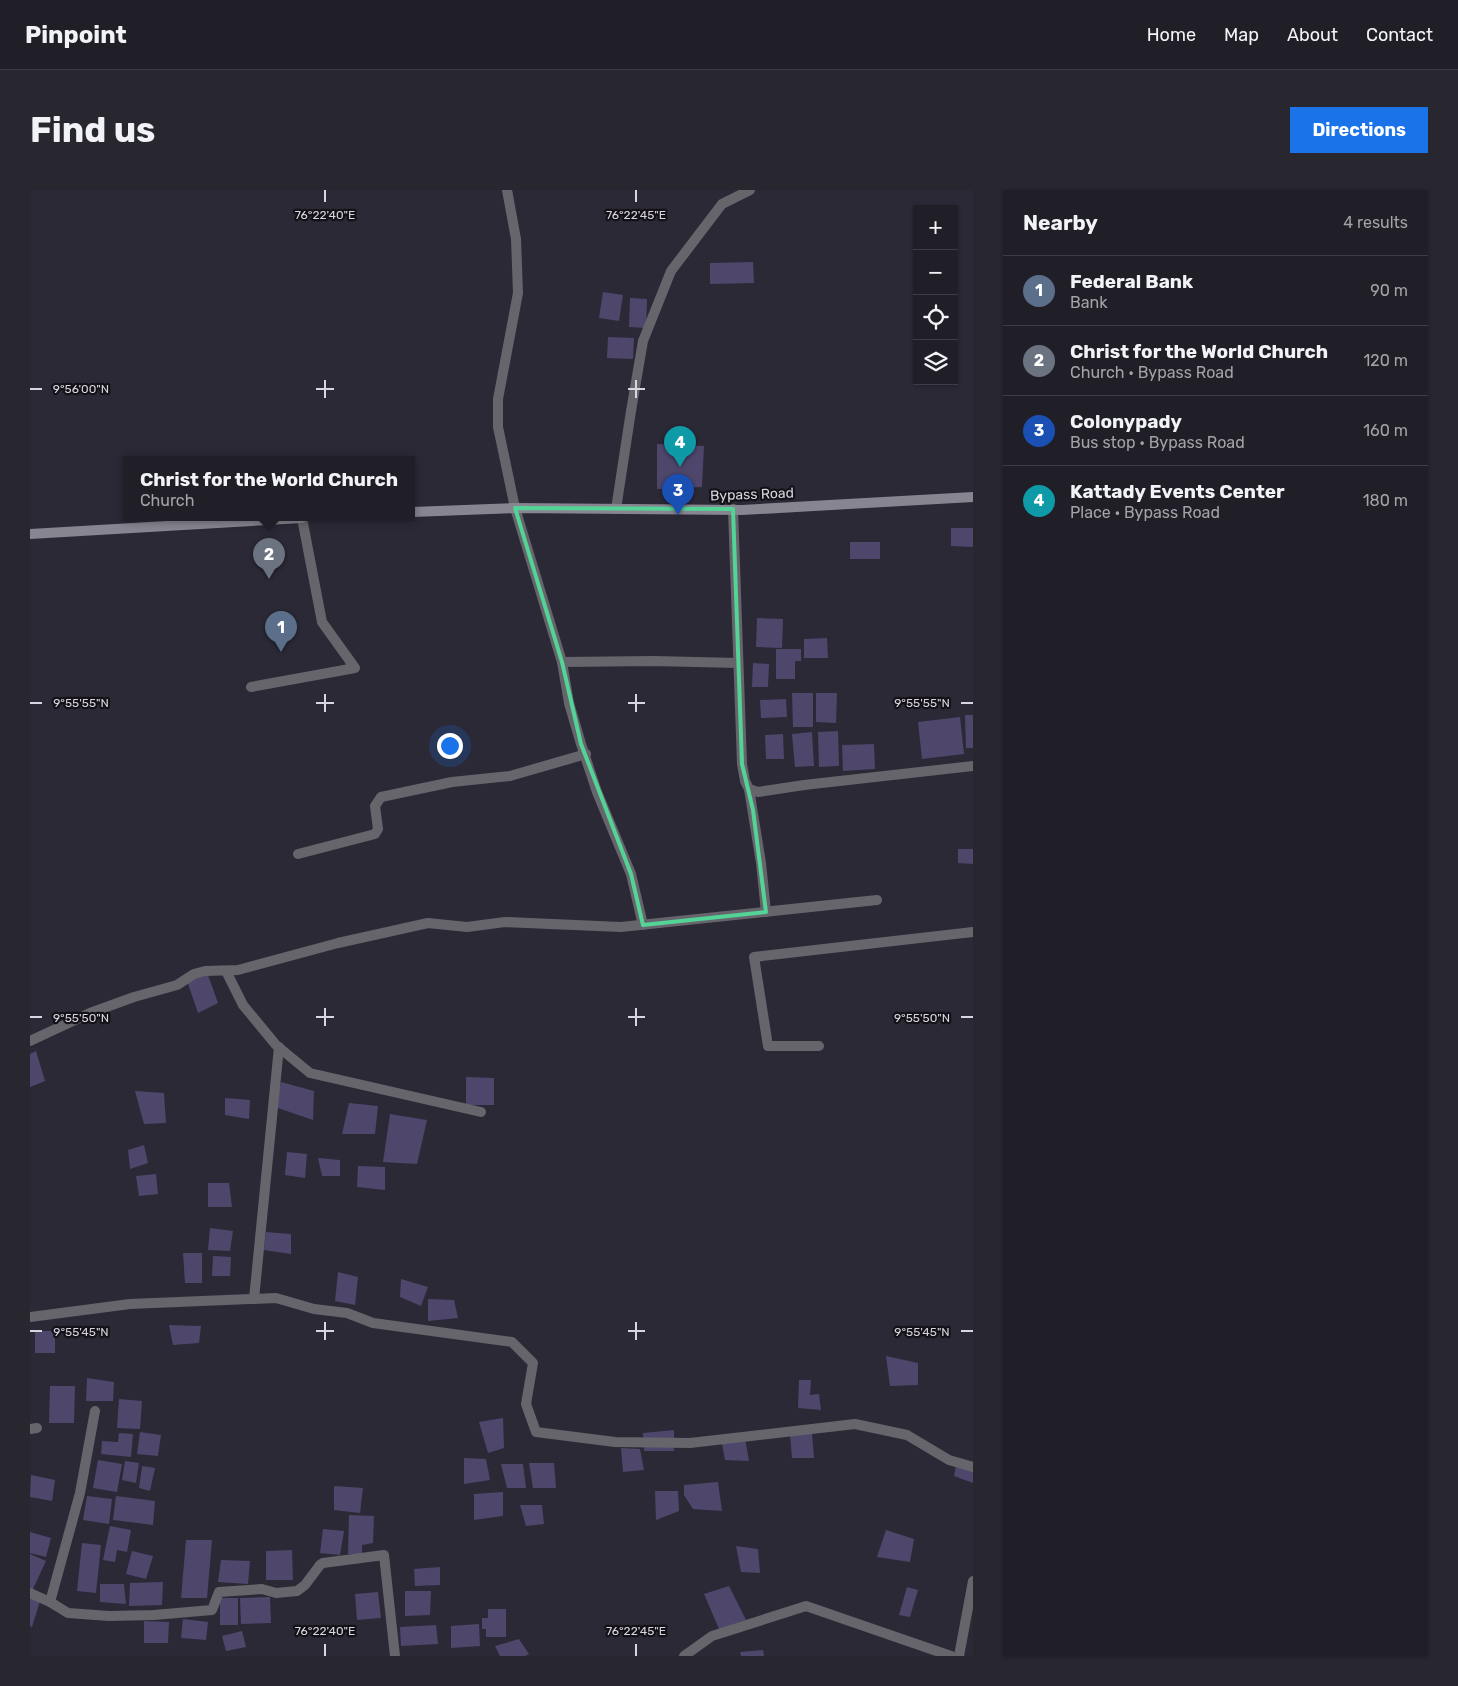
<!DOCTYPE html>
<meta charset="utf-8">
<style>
body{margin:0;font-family:Rubik,sans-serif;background:#282730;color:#f1f3f6}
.controls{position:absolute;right:15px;top:15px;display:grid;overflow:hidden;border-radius:0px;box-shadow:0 1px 4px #0004}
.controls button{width:45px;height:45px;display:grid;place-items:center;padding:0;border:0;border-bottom:1px solid #3d3d45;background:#201f28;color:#f1f3f6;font:25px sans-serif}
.you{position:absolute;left:419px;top:555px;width:18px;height:18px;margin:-12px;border:4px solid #fff;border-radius:50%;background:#1a73e8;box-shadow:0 0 0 8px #1a73e833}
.badge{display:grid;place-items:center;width:32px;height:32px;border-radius:50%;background:#1a73e8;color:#fff;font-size:16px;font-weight:700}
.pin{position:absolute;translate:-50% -41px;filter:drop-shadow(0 1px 2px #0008)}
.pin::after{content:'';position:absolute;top:26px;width:18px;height:15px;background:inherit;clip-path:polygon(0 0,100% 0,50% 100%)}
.popup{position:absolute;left:93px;top:266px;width:292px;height:65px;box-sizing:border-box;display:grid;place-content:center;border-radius:0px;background:#201f28;filter:drop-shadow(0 1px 4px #0005);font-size:16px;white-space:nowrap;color:#a2a2a8}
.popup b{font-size:19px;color:#f1f3f6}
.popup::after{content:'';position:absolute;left:50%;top:100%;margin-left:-10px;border:10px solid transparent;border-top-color:#201f28}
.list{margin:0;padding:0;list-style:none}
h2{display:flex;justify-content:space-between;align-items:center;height:65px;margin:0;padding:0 20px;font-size:21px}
h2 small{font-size:16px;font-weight:400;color:#a2a2a8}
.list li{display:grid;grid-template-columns:32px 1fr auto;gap:15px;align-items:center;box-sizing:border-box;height:70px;padding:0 20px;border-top:1px solid #3d3d45}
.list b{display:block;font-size:19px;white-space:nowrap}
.list p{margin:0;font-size:16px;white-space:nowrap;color:#a2a2a8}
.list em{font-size:16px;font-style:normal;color:#a2a2a8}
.icon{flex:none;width:28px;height:28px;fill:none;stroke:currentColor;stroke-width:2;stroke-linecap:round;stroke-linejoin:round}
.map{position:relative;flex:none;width:943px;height:1466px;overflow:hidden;border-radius:0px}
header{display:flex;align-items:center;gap:30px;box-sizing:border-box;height:70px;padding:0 25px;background:#201f28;border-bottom:1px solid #3d3d45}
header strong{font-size:24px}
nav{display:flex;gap:28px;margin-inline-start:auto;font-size:18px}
.intro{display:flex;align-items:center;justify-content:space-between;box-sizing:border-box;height:120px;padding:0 30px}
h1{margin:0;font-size:35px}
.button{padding:12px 22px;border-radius:0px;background:#1a73e8;color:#fff;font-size:18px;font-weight:700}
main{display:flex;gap:30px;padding:0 30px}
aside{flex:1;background:#201f28;border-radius:0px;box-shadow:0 1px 4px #0004}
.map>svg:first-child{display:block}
</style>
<header>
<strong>Pinpoint</strong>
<nav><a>Home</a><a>Map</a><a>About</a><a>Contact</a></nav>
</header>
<div class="intro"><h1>Find us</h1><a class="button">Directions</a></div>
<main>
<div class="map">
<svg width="943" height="1466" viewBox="0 0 943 1466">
<rect width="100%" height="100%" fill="#2b2936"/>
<!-- building -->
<g fill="#4f466c">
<path d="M723 72 724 93 680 94V73Z"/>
<path d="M573 102 593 105 589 131 569 128Z"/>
<path d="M600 108 617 109 616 138 599 137Z"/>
<path d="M578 147 604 148 603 169 577 168Z"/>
<path d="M627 254 674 256 672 297 627 299Z"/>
<path d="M921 338H943V357L921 356Z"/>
<rect x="820" y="352" width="30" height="17"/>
<path d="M727 428 753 429 752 458 726 457Z"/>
<path d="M797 448 798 468H774V449Z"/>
<path d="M746 459H771V471H765V489H746Z"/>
<path d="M723 473 739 474 738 497H722Z"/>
<path d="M762 503H783V537H763Z"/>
<path d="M786 503H807L806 533 786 532Z"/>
<path d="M756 509 757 527 731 528 730 510Z"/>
<path d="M935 525H943V558H936Z"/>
<path d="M930 527 934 564 892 569 888 532Z"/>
<path d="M808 541 809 576 789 577 788 542Z"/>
<path d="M782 542 784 576 765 577 762 544Z"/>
<path d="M753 544 754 569H736L735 545Z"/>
<path d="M844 554 845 579 813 581 812 555Z"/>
<path d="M928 659H943V674L928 673Z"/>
<path d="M178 785 188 813 168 823 157 791Z"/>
<path d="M6 861 15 891 0 897V864Z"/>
<path d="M436 887 464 888V915H436Z"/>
<path d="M251 892 284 901 283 930 245 917Z"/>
<path d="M105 901 134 903 136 933 114 934Z"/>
<path d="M195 908 220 910 219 929 195 925Z"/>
<path d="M319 913 348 916 345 944H312Z"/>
<path d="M360 924 397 930 387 974 353 972Z"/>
<path d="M114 955 118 973 100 979 98 960Z"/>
<path d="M257 962 277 964 275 988 255 985Z"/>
<path d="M288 968 310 970V986H292Z"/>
<path d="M328 976 355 977V1000L327 997Z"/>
<path d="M126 984 128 1004 109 1006 106 986Z"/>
<path d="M178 993H199L202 1017H178Z"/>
<path d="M180 1038 203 1041 200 1061 178 1060Z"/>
<path d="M236 1042 261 1044V1064L234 1060Z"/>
<path d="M153 1063H172V1093H155Z"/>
<path d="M183 1066 201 1067 200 1086H182Z"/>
<path d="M308 1082 328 1087 325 1115 305 1111Z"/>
<path d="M371 1089 398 1097 391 1116 370 1107Z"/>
<path d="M398 1109 424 1110 428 1128 398 1131Z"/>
<path d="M139 1135 171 1136 169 1153 143 1155Z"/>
<rect x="5" y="1141" width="20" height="22"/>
<path d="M856 1166 888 1173V1195L860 1196Z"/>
<path d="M57 1188 84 1192 83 1211H56Z"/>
<path d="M769 1190H781L780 1205 789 1204 791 1220 768 1218Z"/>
<path d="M20 1196H45L44 1233H19Z"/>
<path d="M89 1209 112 1211 110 1239 87 1238Z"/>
<path d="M473 1228 474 1258 458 1263 449 1232Z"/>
<path d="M644 1240V1261H614L613 1243Z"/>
<path d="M110 1242 131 1245 128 1266 107 1264Z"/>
<path d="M89 1243 103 1244 101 1267 71 1264 72 1251 88 1252Z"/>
<path d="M782 1243 784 1268H762L760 1245Z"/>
<path d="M715 1248 719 1271 695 1270 691 1249Z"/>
<path d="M591 1258 610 1259 614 1280 593 1282Z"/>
<path d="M434 1268 456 1269 460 1290 434 1294Z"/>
<path d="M68 1270 92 1274 87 1302 63 1298Z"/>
<path d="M95 1271 109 1273 106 1293 92 1290Z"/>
<path d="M499 1273H524L526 1298H503Z"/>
<path d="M471 1274H493L496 1298H477Z"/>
<path d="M926 1275 943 1279V1293L924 1286Z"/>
<path d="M112 1276 125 1278 120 1301 109 1298Z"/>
<path d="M1 1285 25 1290 22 1311 0 1307Z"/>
<path d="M688 1292 692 1321 663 1319 654 1305V1295Z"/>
<path d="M304 1296 333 1298 330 1323 304 1320Z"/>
<path d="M625 1301H648L649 1321 626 1330Z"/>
<path d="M473 1302V1326L444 1330V1304Z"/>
<path d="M57 1306 82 1309 79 1334 53 1330Z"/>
<path d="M86 1306 125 1311 123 1335 83 1330Z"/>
<path d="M490 1315H512L514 1334 496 1336Z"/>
<path d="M319 1325 344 1326 343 1353 332 1355V1365L318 1364Z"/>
<path d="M80 1336 101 1340 97 1362 87 1360 85 1372 73 1370Z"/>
<path d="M293 1339 314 1341 310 1365 290 1363Z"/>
<path d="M856 1340 884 1349 880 1372 847 1367Z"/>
<path d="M0 1342 21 1348 16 1367 0 1363Z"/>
<path d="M156 1350H182L177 1408H151Z"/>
<path d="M52 1353 71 1355 66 1403 47 1401Z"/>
<path d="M706 1356 728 1359 730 1383 711 1382Z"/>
<path d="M262 1360 263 1390H236V1361Z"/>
<path d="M102 1361 123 1366 116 1389 96 1384Z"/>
<path d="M0 1364 16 1371 3 1399 0 1398Z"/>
<path d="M191 1370 220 1371 218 1394 188 1392Z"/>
<path d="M410 1377V1395L385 1396 384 1379Z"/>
<path d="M133 1392 132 1415 99 1416 100 1393Z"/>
<path d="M70 1394H94L96 1414 70 1412Z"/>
<path d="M699 1396 716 1430 689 1439 674 1404Z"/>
<path d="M877 1397 888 1400 880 1427 869 1425Z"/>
<path d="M375 1401H401L400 1425 375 1426Z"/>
<path d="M348 1402 351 1428 327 1430 325 1404Z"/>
<path d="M240 1407 241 1433 211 1434 210 1408Z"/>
<path d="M0 1408 10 1411 2 1437 0 1436Z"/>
<rect x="190" y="1408" width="18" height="27"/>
<path d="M458 1419H476V1447H456V1439H452V1428H458Z"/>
<path d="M153 1429 178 1432 176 1450 151 1448Z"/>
<path d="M114 1431 139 1432 138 1453H114Z"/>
<path d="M449 1434 450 1456 421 1458V1436Z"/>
<path d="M406 1435 408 1454 371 1456 370 1437Z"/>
<path d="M212 1441 216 1457 196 1461 192 1446Z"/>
<path d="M489 1449 499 1464 495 1466H470L465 1456Z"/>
<path d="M733 1460 734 1466H711L710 1462Z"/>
</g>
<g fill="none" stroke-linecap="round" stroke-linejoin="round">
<!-- minor -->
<g stroke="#66656c" stroke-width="10">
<path d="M477 0 486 49 488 103 468 209V237L485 318 532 472"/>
<path d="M586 319 601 221 613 151 641 81 692 14 720 0"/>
<path d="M703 319 712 574 715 591 719 599 728 602 774 595 943 576"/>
<path d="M221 497 325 478 292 432 272 328"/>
<path d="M719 599 731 673 736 722"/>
<path d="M268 664 345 644 348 639 345 616 351 607 422 592 480 586 556 564"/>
<path d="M613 735 601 684 567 602 551 554 539 513 532 472 623 471 708 473"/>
<path d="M196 781 213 815 246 855 280 883 451 922"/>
<path d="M0 851 60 823 104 807 147 795 164 784 175 781 208 780 308 753 398 733 437 737 475 732 591 737 847 710"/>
<path d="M789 856H738L724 767 943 742"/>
<path d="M224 1109 249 857"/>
<path d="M0 1127 100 1114 246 1108 284 1119 317 1123 343 1133 482 1152 503 1173 496 1214 506 1242 585 1252 660 1253 825 1234 877 1245 919 1270 943 1277"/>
<path d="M0 1239 7 1238"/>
<path d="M0 1403 20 1412 38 1423 79 1426 124 1425 182 1420 189 1402 232 1399 246 1403 267 1401 275 1395 290 1375 293 1373 354 1365 365 1466"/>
<path d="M20 1412 50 1303 65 1221"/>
</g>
<!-- tertiary -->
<g stroke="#66656c" stroke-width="10">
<path d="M654 1466 682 1446 776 1416 921 1466"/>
<path d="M929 1466 943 1391"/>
</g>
<!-- secondary -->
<g stroke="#878590" stroke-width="10">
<path d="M382 322 485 318 712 320 943 307"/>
<path d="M0 344 272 328"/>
</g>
</g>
<!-- marked area -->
<path fill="none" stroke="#53d396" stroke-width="4" stroke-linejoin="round" d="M485 318 703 319 712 574 723 620 736 722 613 735 601 684 551 554 532 472Z"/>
<!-- ticks -->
<path fill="none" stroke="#d7d5de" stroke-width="2" d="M295 0V12M606 0V12M295 190V208M606 190V208M0 199H12M286 199H304M598 199H615M295 504V522M606 504V522M0 513H12M286 513H304M598 513H615M931 513H943M295 818V836M606 818V836M0 827H12M286 827H304M598 827H615M931 827H943M295 1132V1150M606 1132V1150M0 1141H12M286 1141H304M598 1141H615M931 1141H943M295 1454V1466M606 1454V1466"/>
<g text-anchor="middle" stroke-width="4.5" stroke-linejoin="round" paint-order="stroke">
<!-- street labels -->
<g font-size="14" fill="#d7d5de" stroke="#141218">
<text transform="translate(722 304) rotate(-2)" y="5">Bypass Road</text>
</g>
</g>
<g font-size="12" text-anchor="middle" fill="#d7d5de" stroke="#141218" stroke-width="4.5" stroke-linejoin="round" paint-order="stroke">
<text x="295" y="29">76°22'40"E</text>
<text x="606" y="29">76°22'45"E</text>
<text x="51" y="203">9°56'00"N</text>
<text x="51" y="517">9°55'55"N</text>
<text x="892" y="517">9°55'55"N</text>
<text x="51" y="832">9°55'50"N</text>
<text x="892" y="832">9°55'50"N</text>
<text x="51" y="1146">9°55'45"N</text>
<text x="892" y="1146">9°55'45"N</text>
<text x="295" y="1445">76°22'40"E</text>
<text x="606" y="1445">76°22'45"E</text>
</g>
</svg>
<div class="controls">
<button>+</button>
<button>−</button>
<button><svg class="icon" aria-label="locate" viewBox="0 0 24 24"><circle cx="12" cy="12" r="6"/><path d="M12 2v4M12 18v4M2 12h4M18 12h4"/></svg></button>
<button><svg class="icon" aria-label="layers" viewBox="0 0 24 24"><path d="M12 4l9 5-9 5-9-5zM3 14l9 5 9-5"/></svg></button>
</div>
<div class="you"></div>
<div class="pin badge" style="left:251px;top:462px;background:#5c6f8a">1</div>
<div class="pin badge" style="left:239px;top:389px;background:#6b7280">2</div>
<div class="popup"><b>Christ for the World Church</b>Church</div>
<div class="pin badge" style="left:648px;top:325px;background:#1a4fb4">3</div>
<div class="pin badge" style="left:650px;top:277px;background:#0f9aa8">4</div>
</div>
<aside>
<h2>Nearby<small>4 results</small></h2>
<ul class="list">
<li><span class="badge" style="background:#5c6f8a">1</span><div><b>Federal Bank</b><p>Bank</p></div><em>90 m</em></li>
<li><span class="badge" style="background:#6b7280">2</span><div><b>Christ for the World Church</b><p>Church · Bypass Road</p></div><em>120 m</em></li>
<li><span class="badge" style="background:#1a4fb4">3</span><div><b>Colonypady</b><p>Bus stop · Bypass Road</p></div><em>160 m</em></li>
<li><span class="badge" style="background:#0f9aa8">4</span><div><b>Kattady Events Center</b><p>Place · Bypass Road</p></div><em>180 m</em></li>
</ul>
</aside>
</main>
